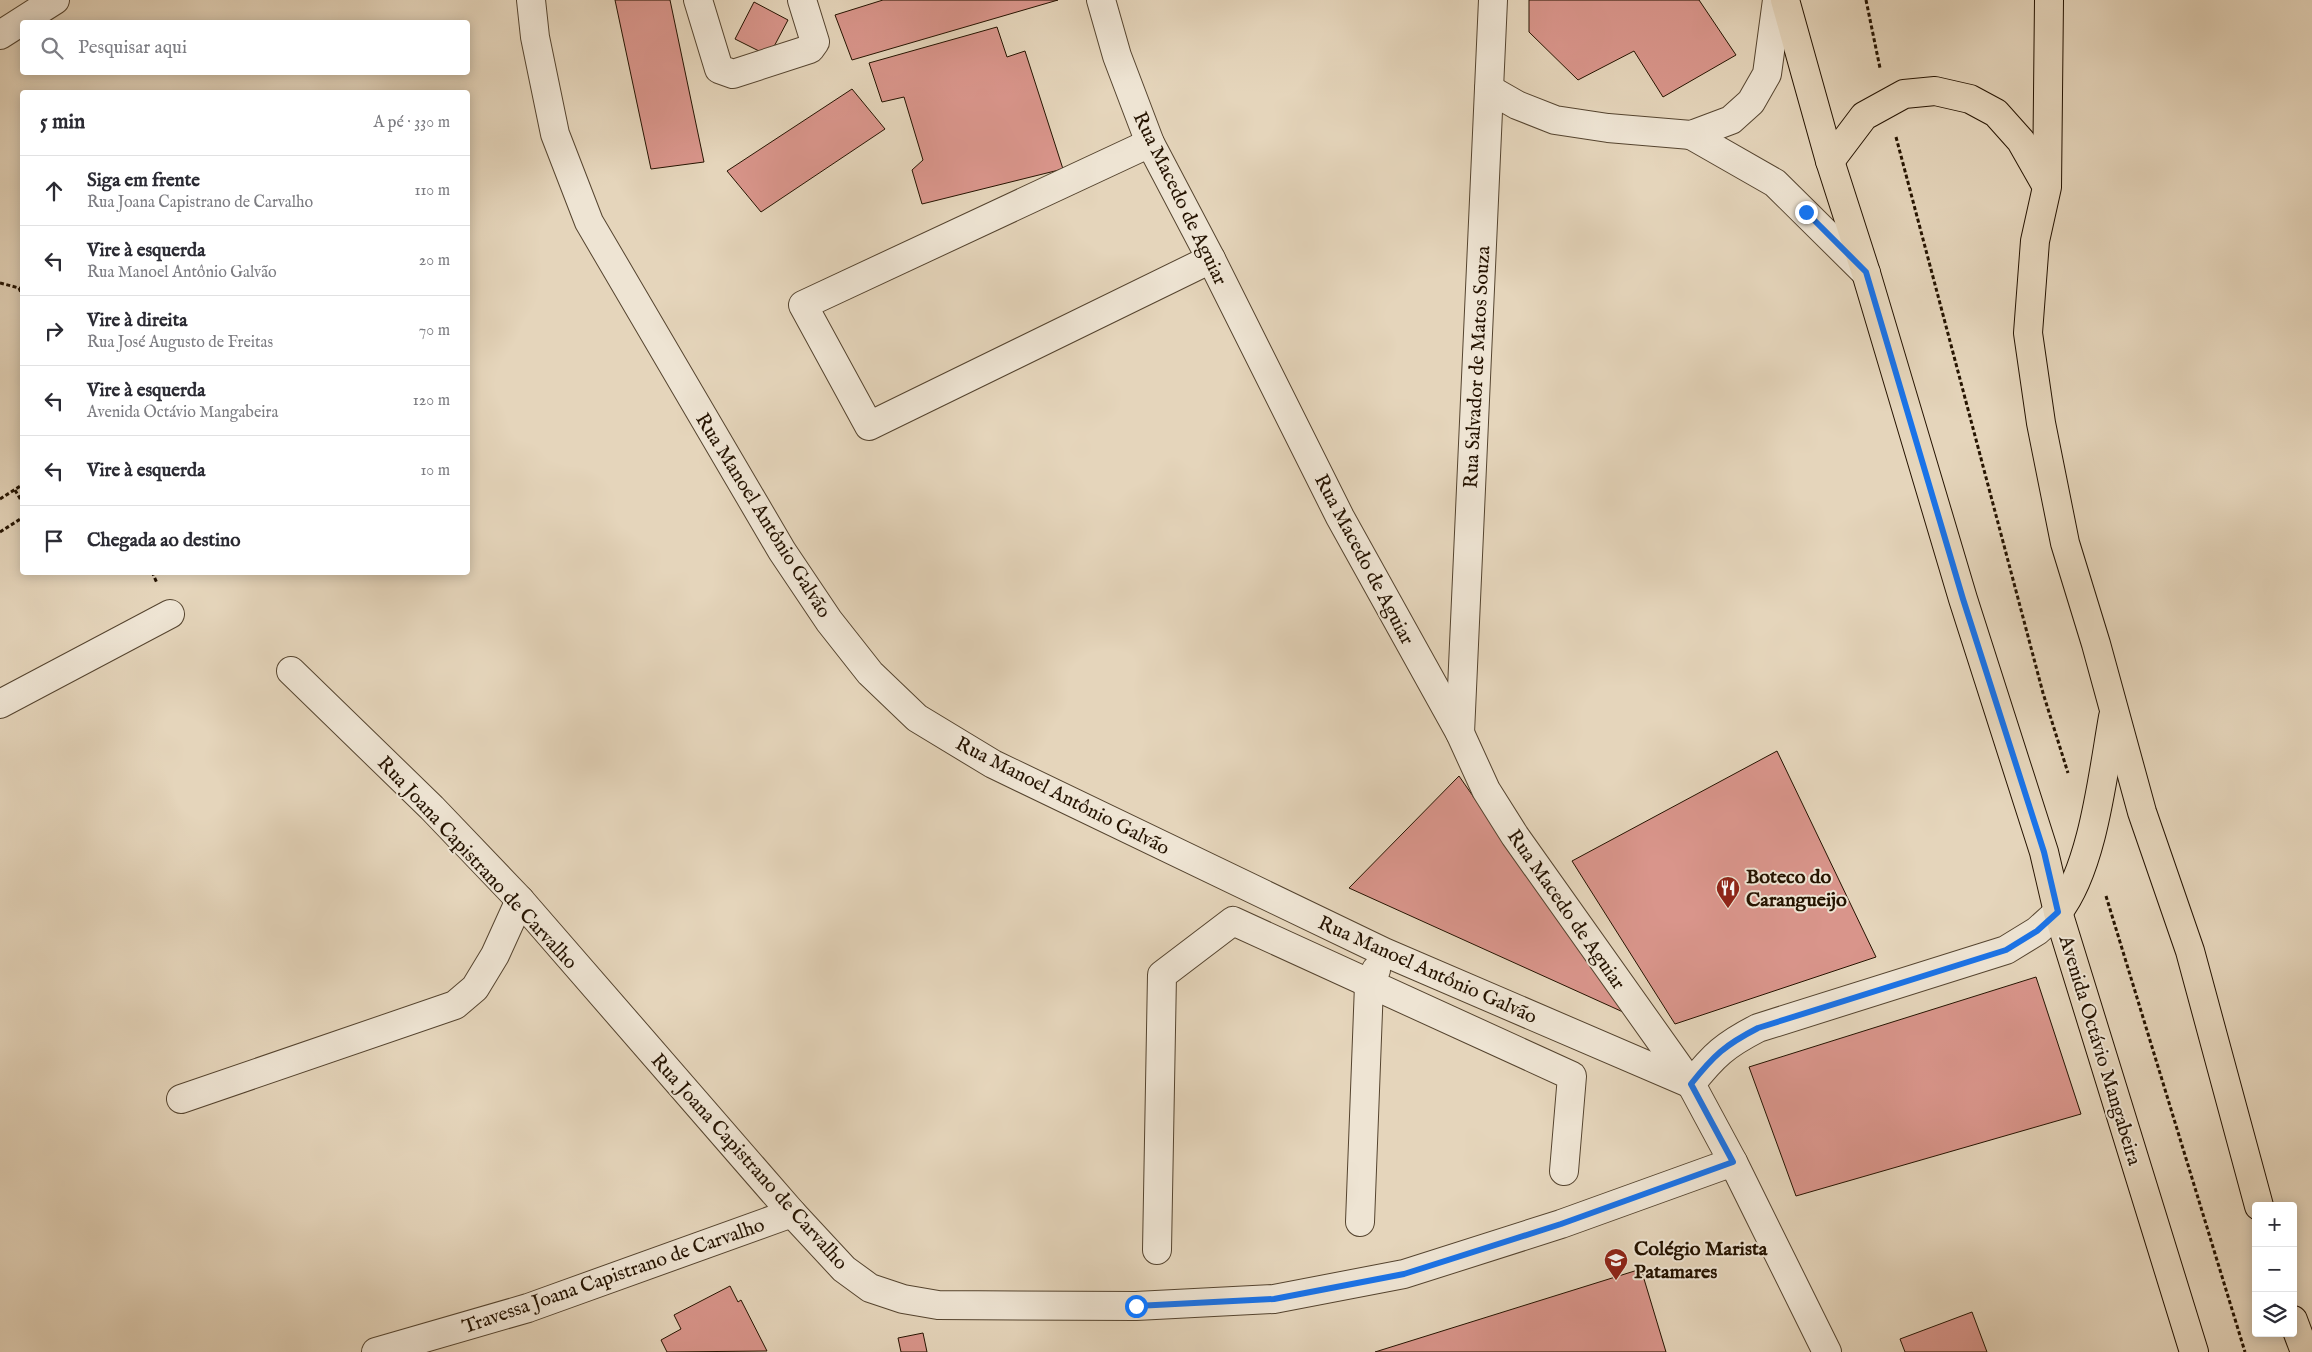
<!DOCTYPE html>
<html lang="pt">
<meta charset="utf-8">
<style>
body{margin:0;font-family:"IM FELL English",serif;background:#f2f2f3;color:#2b2b33}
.controls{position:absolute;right:15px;bottom:15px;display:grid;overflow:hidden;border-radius:5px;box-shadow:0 2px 12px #0003}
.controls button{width:45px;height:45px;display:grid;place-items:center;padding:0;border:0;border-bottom:1px solid #e1e1e2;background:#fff;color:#2b2b33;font:25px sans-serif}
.stop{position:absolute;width:15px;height:15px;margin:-11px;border:4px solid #1a73e8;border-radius:50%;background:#fff}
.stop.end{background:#1a73e8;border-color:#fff;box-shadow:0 1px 5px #0008}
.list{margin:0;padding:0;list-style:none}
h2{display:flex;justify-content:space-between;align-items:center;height:65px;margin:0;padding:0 20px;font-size:21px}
h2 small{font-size:16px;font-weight:400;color:#7c7c81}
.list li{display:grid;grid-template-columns:32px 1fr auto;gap:15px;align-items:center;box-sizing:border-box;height:70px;padding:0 20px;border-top:1px solid #e1e1e2}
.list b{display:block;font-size:19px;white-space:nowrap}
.list p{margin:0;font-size:16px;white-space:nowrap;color:#7c7c81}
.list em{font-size:16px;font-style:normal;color:#7c7c81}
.icon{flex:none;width:28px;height:28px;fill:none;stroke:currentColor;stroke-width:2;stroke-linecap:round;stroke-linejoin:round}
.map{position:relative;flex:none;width:2312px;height:1352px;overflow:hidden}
.search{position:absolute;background:#fff;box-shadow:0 2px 12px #0003;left:20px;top:20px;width:450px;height:55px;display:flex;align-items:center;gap:12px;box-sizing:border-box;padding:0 18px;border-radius:5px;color:#7c7c81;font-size:19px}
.panel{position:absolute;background:#fff;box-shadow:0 2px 12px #0003;left:20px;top:90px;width:450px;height:485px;border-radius:5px}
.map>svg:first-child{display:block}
</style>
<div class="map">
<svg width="2312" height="1352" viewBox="0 0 2312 1352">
<rect width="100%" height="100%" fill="#e5d5bb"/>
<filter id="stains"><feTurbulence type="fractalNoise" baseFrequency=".004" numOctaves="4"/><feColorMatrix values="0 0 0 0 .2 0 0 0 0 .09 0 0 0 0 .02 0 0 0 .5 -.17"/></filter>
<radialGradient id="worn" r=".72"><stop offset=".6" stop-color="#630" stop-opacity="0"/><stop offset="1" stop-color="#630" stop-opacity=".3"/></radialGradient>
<!-- building -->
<g fill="#d9958b" stroke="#251300">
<path d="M615 0H670L704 162 651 169Z"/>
<path d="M883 0H1058L852 60 835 15Z"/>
<path d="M1529 0H1699L1736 55 1663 97 1634 51 1578 80 1529 32Z"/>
<path d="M754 2 788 20 769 56 735 39Z"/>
<path d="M997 27 1007 57 1025 51 1063 169 922 204 912 170 923 160 904 97 882 102 869 63Z"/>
<path d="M852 89 885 129 761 212 727 171Z"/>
<path d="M1777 751 1876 957 1675 1024 1572 861Z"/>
<path d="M1459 776 1623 1012 1349 888Z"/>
<path d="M2036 977 2081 1114 1796 1196 1749 1067Z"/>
<path d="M1641 1269 1666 1352H1375Z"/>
<path d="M730 1286 738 1302 741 1300 767 1351 667 1352 661 1340 681 1329 674 1315Z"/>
<path d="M1972 1312 1987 1352H1905L1900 1339Z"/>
<path d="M923 1333 927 1352H901L898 1338Z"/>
</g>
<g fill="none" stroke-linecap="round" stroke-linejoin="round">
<!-- minor casing -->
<g stroke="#55442f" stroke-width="30">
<g id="minor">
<path d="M531 0 535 37 555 134 589 222 782 551 829 621 870 673 917 718 993 764 1384 952 1691 1084"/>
<path d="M698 0 719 69 733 74 810 49 815 42 802 0"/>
<path d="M1101 0 1117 56 1150 143 1211 259 1340 517 1460 733 1486 790 1515 836 1691 1084 1733 1162 1827 1352"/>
<path d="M0 35 55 0"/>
<path d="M1489 89 1517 105 1555 120 1608 128 1691 135 1731 120 1751 102 1767 74 1777 0"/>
<path d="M1691 135 1775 183 1866 273"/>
<path d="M1150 143 803 305 869 426 1211 259"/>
<path d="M291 671 432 808 520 900 792 1213 844 1269 870 1288 903 1299 938 1305 1136 1306 1274 1299 1404 1274 1561 1224 1733 1162"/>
<path d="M0 704 170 614"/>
<path d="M1460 733 1493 0"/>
<path d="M1691 1084C1714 1055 1725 1045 1758 1028L2006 950 2037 931 2058 912"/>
<path d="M181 1099 455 1005 475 988 495 955 520 900"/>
<path d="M1360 1222 1369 985 1376 970"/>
<path d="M1157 1250 1162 975 1233 921 1572 1076 1564 1171"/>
<path d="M376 1352 528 1308 792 1213"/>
</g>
</g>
<!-- major casing -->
<g stroke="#251300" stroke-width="30">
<g id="major">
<path d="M1785 0 1830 161 1866 273 1963 599 2044 852 2058 912 2194 1352"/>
<path d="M2049 0 2047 187 2035 241 2028 333 2041 423 2065 543 2096 644 2142 812 2190 951 2259 1206"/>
<path d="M1830 161 1864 116 1904 94 1935 91 1970 99 1996 113 2021 141 2046 185"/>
<path d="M2058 912C2093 868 2103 773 2113 717"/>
<path d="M2293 1320 2305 1352"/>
</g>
</g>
<!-- path -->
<g stroke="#251300" stroke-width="3" stroke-dasharray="4 2.5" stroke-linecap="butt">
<path d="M1866 0 1880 68"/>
<path d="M1896 137 2043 693 2068 773"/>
<path d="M0 283 19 288 22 295"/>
<path d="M21 382 22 381"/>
<path d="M15 490 22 502"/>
<path d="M0 499 22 485"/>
<path d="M0 532 22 518"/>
<path d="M152 572 157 583"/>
<path d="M2106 896 2245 1352"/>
</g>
<!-- minor -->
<use href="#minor" stroke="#eee4d3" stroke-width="28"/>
<!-- major -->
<use href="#major" stroke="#e5d5bb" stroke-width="28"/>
</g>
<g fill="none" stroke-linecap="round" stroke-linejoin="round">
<!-- route -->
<path stroke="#1a73e8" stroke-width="6" d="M1136 1306 1274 1299 1404 1274 1561 1224 1733 1162 1691 1084C1714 1055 1725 1045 1758 1028L2006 950 2037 931 2058 912 2044 852 1963 599 1866 272 1806 212"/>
</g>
<!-- icons -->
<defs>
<g id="restaurant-pin" transform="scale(1.25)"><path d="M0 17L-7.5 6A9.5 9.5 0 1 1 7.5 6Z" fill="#8f2418" stroke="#eee4d3"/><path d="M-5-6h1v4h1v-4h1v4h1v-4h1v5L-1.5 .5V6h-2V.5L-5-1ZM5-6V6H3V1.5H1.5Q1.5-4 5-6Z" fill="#fff"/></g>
<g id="school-pin" transform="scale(1.25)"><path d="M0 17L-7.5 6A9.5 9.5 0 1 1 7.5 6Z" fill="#8f2418" stroke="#eee4d3"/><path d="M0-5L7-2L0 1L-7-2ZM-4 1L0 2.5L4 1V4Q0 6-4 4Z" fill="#fff"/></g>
</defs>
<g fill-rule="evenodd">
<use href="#restaurant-pin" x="1728" y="888"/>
<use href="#school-pin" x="1616" y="1260"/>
</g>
<g text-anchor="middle" stroke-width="4" stroke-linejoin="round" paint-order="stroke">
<!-- street labels -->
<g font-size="20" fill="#251300" stroke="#eee4d3">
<text transform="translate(1181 198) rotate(64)" y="7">Rua Macedo de Aguiar</text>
<text transform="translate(1476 367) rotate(-87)" y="7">Rua Salvador de Matos Souza</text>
<text transform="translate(764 515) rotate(58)" y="7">Rua Manoel Antônio Galvão</text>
<text transform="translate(1365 559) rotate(62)" y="7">Rua Macedo de Aguiar</text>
<text transform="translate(1063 795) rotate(27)" y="7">Rua Manoel Antônio Galvão</text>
<text transform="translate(478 862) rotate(47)" y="7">Rua Joana Capistrano de Carvalho</text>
<text transform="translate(1567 909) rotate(55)" y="7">Rua Macedo de Aguiar</text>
<text transform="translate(1428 969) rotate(24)" y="7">Rua Manoel Antônio Galvão</text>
<text transform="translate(2101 1050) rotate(73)" y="7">Avenida Octávio Mangabeira</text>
<text transform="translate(750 1161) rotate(48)" y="7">Rua Joana Capistrano de Carvalho</text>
<text transform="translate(613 1275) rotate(-19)" y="7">Travessa Joana Capistrano de Carvalho</text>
</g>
<!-- poi labels -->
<g font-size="20" font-weight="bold" fill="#251300" stroke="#eee4d3" text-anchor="start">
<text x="1746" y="883">Boteco do<tspan x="1746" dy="23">Carangueijo</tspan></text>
<text x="1634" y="1255">Colégio Marista<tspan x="1634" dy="23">Patamares</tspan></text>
</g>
</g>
<rect width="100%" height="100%" filter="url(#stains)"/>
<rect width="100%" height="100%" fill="url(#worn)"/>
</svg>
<div class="controls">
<button>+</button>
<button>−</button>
<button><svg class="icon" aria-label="layers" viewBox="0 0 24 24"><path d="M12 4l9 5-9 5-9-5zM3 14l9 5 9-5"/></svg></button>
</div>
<div class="stop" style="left:1136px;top:1306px"></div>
<div class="stop end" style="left:1806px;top:212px"></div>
<div class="search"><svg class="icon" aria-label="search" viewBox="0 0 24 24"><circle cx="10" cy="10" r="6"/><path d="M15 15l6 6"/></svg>Pesquisar aqui</div>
<section class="panel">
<h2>5 min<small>A pé · 330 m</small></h2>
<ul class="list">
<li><svg class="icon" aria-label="ahead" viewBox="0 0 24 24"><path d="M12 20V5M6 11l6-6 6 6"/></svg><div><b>Siga em frente</b><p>Rua Joana Capistrano de Carvalho</p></div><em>110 m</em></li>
<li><svg class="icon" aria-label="left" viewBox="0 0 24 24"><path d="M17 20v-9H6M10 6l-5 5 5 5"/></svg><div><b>Vire à esquerda</b><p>Rua Manoel Antônio Galvão</p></div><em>20 m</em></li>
<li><svg class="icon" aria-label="right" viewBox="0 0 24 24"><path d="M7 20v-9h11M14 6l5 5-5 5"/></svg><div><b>Vire à direita</b><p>Rua José Augusto de Freitas</p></div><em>70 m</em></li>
<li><svg class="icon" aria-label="left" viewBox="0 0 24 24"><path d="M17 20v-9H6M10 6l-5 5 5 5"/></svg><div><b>Vire à esquerda</b><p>Avenida Octávio Mangabeira</p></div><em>120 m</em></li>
<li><svg class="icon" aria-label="left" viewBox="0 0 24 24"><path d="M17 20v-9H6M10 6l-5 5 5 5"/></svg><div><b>Vire à esquerda</b></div><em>10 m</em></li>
<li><svg class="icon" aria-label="arrive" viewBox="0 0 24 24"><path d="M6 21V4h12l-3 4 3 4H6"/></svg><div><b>Chegada ao destino</b></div></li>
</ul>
</section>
</div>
